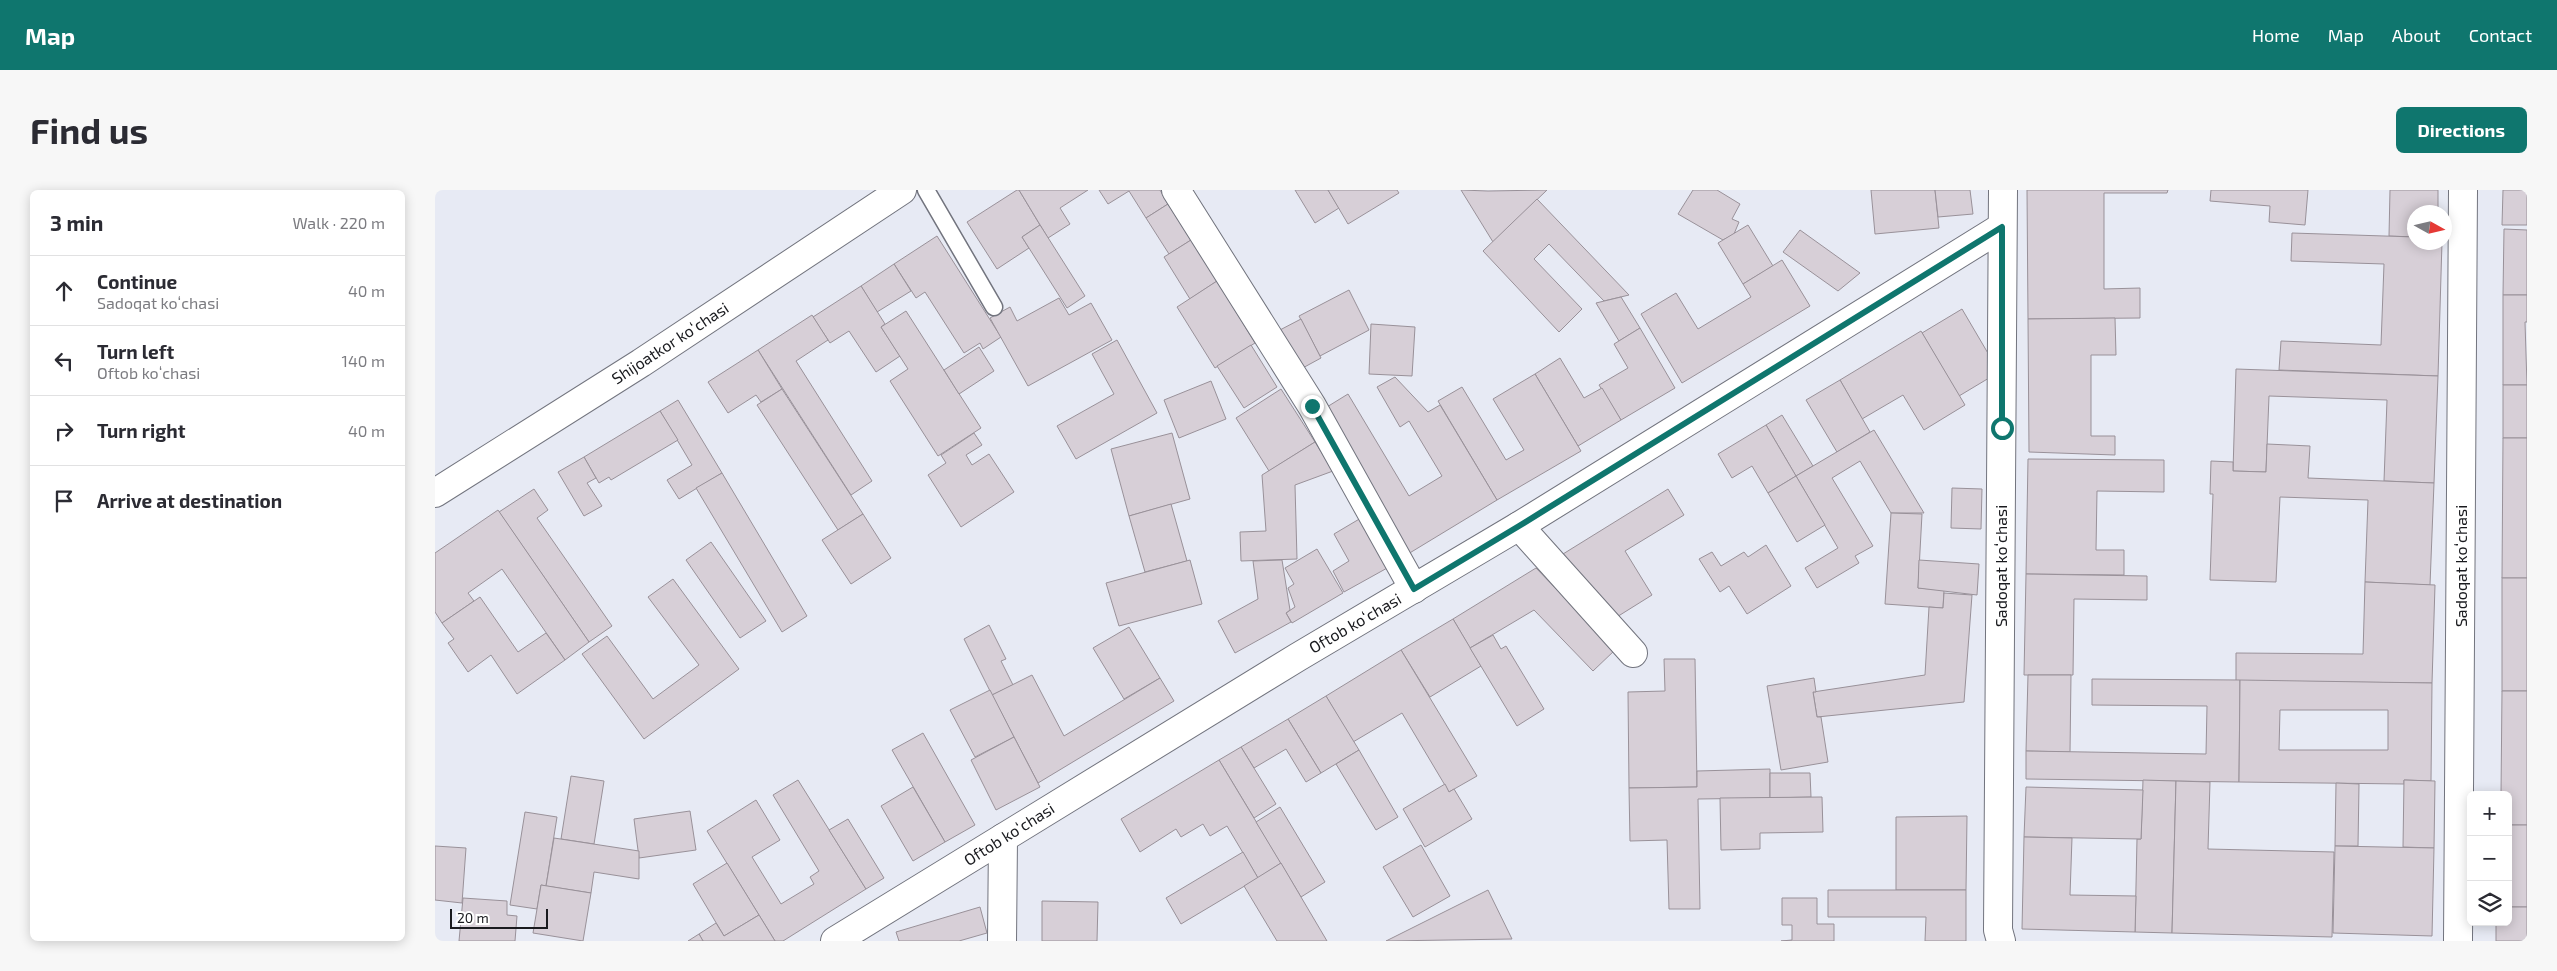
<!DOCTYPE html>
<meta charset="utf-8">
<style>
body{margin:0;font-family:"Exo 2",sans-serif;background:#f7f7f7;color:#2b2b33}
.controls{position:absolute;right:15px;bottom:15px;display:grid;overflow:hidden;border-radius:8px;box-shadow:0 2px 12px #0003}
.controls button{width:45px;height:45px;display:grid;place-items:center;padding:0;border:0;border-bottom:1px solid #e1e1e2;background:#fff;color:#2b2b33;font:25px sans-serif}
.compass{position:absolute;left:1972px;top:15px;width:45px;height:45px;border-radius:50%;background:#fff;box-shadow:0 2px 12px #0003;rotate:98deg}
.scale{position:absolute;left:15px;bottom:12px;width:98px;box-sizing:border-box;padding-left:5px;border:2px solid #191a1e;border-top:0;font-size:14px;line-height:18px;white-space:nowrap;color:#191a1e;-webkit-text-stroke:4px #fff;paint-order:stroke}
.stop{position:absolute;width:15px;height:15px;margin:-11px;border:4px solid #0f766e;border-radius:50%;background:#fff}
.stop.end{background:#0f766e;border-color:#fff;box-shadow:0 1px 5px #0008}
.list{margin:0;padding:0;list-style:none}
h2{display:flex;justify-content:space-between;align-items:center;height:65px;margin:0;padding:0 20px;font-size:21px}
h2 small{font-size:16px;font-weight:400;color:#7c7c81}
.list li{display:grid;grid-template-columns:32px 1fr auto;gap:15px;align-items:center;box-sizing:border-box;height:70px;padding:0 20px;border-top:1px solid #e1e1e2}
.list b{display:block;font-size:19px;white-space:nowrap}
.list p{margin:0;font-size:16px;white-space:nowrap;color:#7c7c81}
.list em{font-size:16px;font-style:normal;color:#7c7c81}
.icon{flex:none;width:28px;height:28px;fill:none;stroke:currentColor;stroke-width:2;stroke-linecap:round;stroke-linejoin:round}
.map{position:relative;flex:none;width:2092px;height:751px;overflow:hidden;border-radius:8px}
header{display:flex;align-items:center;gap:30px;box-sizing:border-box;height:70px;padding:0 25px;background:#0f766e;color:#fff}
header strong{font-size:24px}
nav{display:flex;gap:28px;margin-inline-start:auto;font-size:18px}
.intro{display:flex;align-items:center;justify-content:space-between;box-sizing:border-box;height:120px;padding:0 30px}
h1{margin:0;font-size:35px}
.button{padding:12px 22px;border-radius:8px;background:#0f766e;color:#fff;font-size:18px;font-weight:700}
main{display:flex;gap:30px;padding:0 30px}
aside{flex:1;background:#fff;border-radius:8px;box-shadow:0 2px 12px #0003}
.map>svg:first-child{display:block}
</style>
<header>
<strong>Map</strong>
<nav><a>Home</a><a>Map</a><a>About</a><a>Contact</a></nav>
</header>
<div class="intro"><h1>Find us</h1><a class="button">Directions</a></div>
<main>
<aside>
<h2>3 min<small>Walk · 220 m</small></h2>
<ul class="list">
<li><svg class="icon" aria-label="ahead" viewBox="0 0 24 24"><path d="M12 20V5M6 11l6-6 6 6"/></svg><div><b>Continue</b><p>Sadoqat koʻchasi</p></div><em>40 m</em></li>
<li><svg class="icon" aria-label="left" viewBox="0 0 24 24"><path d="M17 20v-9H6M10 6l-5 5 5 5"/></svg><div><b>Turn left</b><p>Oftob koʻchasi</p></div><em>140 m</em></li>
<li><svg class="icon" aria-label="right" viewBox="0 0 24 24"><path d="M7 20v-9h11M14 6l5 5-5 5"/></svg><div><b>Turn right</b></div><em>40 m</em></li>
<li><svg class="icon" aria-label="arrive" viewBox="0 0 24 24"><path d="M6 21V4h12l-3 4 3 4H6"/></svg><div><b>Arrive at destination</b></div></li>
</ul>
</aside>
<div class="map">
<svg width="2092" height="751" viewBox="0 0 2092 751">
<rect width="100%" height="100%" fill="#e7eaf4"/>
<!-- building -->
<g fill="#d7cfd7" stroke="#999199" fill-rule="evenodd">
<path d="M582 0H584L605 35 587 47 594 58 562 79 532 32Z"/>
<path d="M584 0H653L625 18 635 34 613 48Z"/>
<path d="M664 0H725L733 14 711 28 694 1 673 14Z"/>
<path d="M860 0H893L904 18 880 33Z"/>
<path d="M893 0H962L964 3 913 34Z"/>
<path d="M1026 0 1053 1 1112 0 1058 52Z"/>
<path d="M1258 0H1282L1305 14 1297 29 1304 32 1299 44 1288 50 1243 24Z"/>
<path d="M1436 0H1500L1504 38 1440 44Z"/>
<path d="M1500 0H1535L1538 24 1503 27Z"/>
<path d="M1592 0H1733L1732 3H1669V99L1705 98V128L1593 129Z"/>
<path d="M1776 0H1873L1870 35 1834 32 1835 16 1775 11Z"/>
<path d="M1955 0H2003V22H1980V47L1954 46Z"/>
<path d="M2068 0H2092V35H2067Z"/>
<path d="M1102 9 1194 105 1169 111 1114 54 1099 69 1147 119 1124 142 1048 61Z"/>
<path d="M733 14 756 50 734 64 711 28Z"/>
<path d="M605 35 650 106 632 118 587 47Z"/>
<path d="M1313 35 1338 76 1308 94 1283 53Z"/>
<path d="M2069 39 2092 40V105H2068Z"/>
<path d="M1365 40 1425 83 1403 101 1348 62Z"/>
<path d="M1857 43 1980 47V52H2007L2003 186 1844 180 1846 151 1946 155 1949 74 1856 71Z"/>
<path d="M502 46 566 147 548 159 545 153 529 163 490 102 481 108 459 74Z"/>
<path d="M756 50 782 91 755 109 729 67Z"/>
<path d="M1347 70 1375 116 1247 193 1206 124 1241 103 1263 139 1316 107 1308 94Z"/>
<path d="M459 74 476 101 442 122 426 96Z"/>
<path d="M782 91 820 153 780 178 742 117Z"/>
<path d="M426 96 450 134 446 137 465 166 441 182 414 141 395 153 378 127Z"/>
<path d="M914 100 934 140 885 166 864 126Z"/>
<path d="M2068 105H2092V132H2090L2092 195H2068Z"/>
<path d="M1186 107 1205 138 1184 151 1161 113Z"/>
<path d="M624 108 634 125 656 113 677 150 593 196 555 128 575 117 582 131Z"/>
<path d="M1527 119 1564 182 1524 206 1487 143Z"/>
<path d="M471 121 546 238 503 266 455 191 473 179 446 137Z"/>
<path d="M377 125 393 150 361 171 437 291 416 305 323 160Z"/>
<path d="M1680 128 1681 165H1656V246H1680V265L1594 262 1593 129Z"/>
<path d="M866 129 886 168 864 180 843 141Z"/>
<path d="M936 134 980 137 977 186 934 184Z"/>
<path d="M1205 138 1240 198 1186 230 1164 195 1193 178 1179 154Z"/>
<path d="M1486 141 1530 215 1489 240 1468 205 1427 229 1405 190Z"/>
<path d="M682 150 722 223 641 269 622 236 679 204 657 164Z"/>
<path d="M816 155 842 197 809 218 782 176Z"/>
<path d="M544 157 559 181 524 204 509 180Z"/>
<path d="M323 160 347 199 326 212 321 205 293 223 273 192Z"/>
<path d="M1125 168 1149 208 1167 198 1186 230 1143 256 1100 184Z"/>
<path d="M1801 179 2003 186 1999 293 1949 291 1952 210 1834 206 1831 282 1798 281Z"/>
<path d="M1100 184 1146 261 1062 310 1003 211 1027 197 1071 270 1089 260 1058 209Z"/>
<path d="M960 187 993 222 1005 215 1062 310 973 364 887 220 913 204 974 306 1007 286 974 231 965 237 942 197Z"/>
<path d="M1405 190 1435 242 1402 262 1371 210Z"/>
<path d="M776 191 791 229 744 248 729 210Z"/>
<rect x="2068" y="195" width="24" height="53"/>
<path d="M347 199 428 324 403 340 322 215Z"/>
<path d="M846 199 880 252 834 281 801 228Z"/>
<path d="M243 210 287 283 244 309 232 290 257 275 225 221Z"/>
<path d="M225 221 243 250 176 290 174 287 164 293 149 267Z"/>
<path d="M1347 225 1378 276 1361 286 1331 235Z"/>
<path d="M1331 235 1361 286 1333 303 1317 276 1297 288 1283 264Z"/>
<path d="M1439 240 1489 323H1456L1425 271 1397 288 1438 356 1420 366 1424 373 1382 398 1370 378 1403 358 1361 286Z"/>
<path d="M539 243 547 255 531 265 537 275 554 264 579 302 526 337 493 285 511 273 506 265Z"/>
<path d="M737 243 755 309 694 326 676 259Z"/>
<path d="M2068 248H2092V388H2067Z"/>
<path d="M880 252 898 281 860 295 862 369 806 371 805 342 831 341 827 285Z"/>
<path d="M1832 254 1875 256 1873 288 1999 293 1995 395 1930 392 1933 310 1845 307 1841 392 1775 390 1778 304H1775L1776 271 1798 272V281L1831 282Z"/>
<path d="M149 267 161 288 152 293 167 316 149 326 123 282Z"/>
<path d="M1593 269 1729 270V302L1662 301 1661 360H1689V385L1591 384Z"/>
<path d="M287 283 372 426 347 442 261 298Z"/>
<path d="M1361 286 1390 335 1362 352 1333 303Z"/>
<path d="M1517 298 1547 299 1546 339 1516 338Z"/>
<path d="M99 299 113 320 102 328 177 436 154 452 64 322Z"/>
<path d="M1233 299 1249 325 1190 361 1217 405 1177 430 1159 414 1128 364Z"/>
<path d="M736 314 752 371 710 382 694 326Z"/>
<path d="M63 320 154 452 130 470 67 379 33 403 39 411 7 433 0 422V363Z"/>
<path d="M1456 323 1487 324 1483 398 1509 400 1508 418 1450 414Z"/>
<path d="M428 324 456 368 416 394 387 350Z"/>
<path d="M926 328 954 377 909 402 898 381 914 371 899 344Z"/>
<path d="M276 352 331 431 305 448 251 370Z"/>
<path d="M1331 355 1356 396 1312 424 1294 396 1285 402 1264 369 1277 362 1286 376 1309 362 1313 367Z"/>
<path d="M882 359 908 403 857 433 851 423 860 417 853 398 859 394 850 378Z"/>
<path d="M755 370 767 414 684 436 671 393Z"/>
<path d="M847 370 855 420 851 423 856 432 800 463 783 431 823 409 818 371Z"/>
<path d="M1484 370 1544 374 1542 405 1483 398Z"/>
<path d="M1101 378 1180 460 1158 481 1099 420 1035 458 1018 429Z"/>
<path d="M1591 384 1712 386V410L1639 409 1638 485H1589Z"/>
<rect x="2067" y="388" width="25" height="113"/>
<path d="M238 389 304 479 209 549 147 464 172 446 218 509 264 475 213 407Z"/>
<path d="M1930 392 2000 395 1997 493 1801 491V463L1928 464Z"/>
<path d="M1509 403 1537 405 1529 512 1382 527 1378 502 1490 485 1494 417 1508 418Z"/>
<path d="M45 407 83 462 111 443 130 470 82 504 56 465 33 482 13 453 19 449 7 433Z"/>
<path d="M1018 429 1046 476 995 507 966 460Z"/>
<path d="M554 435 571 469 566 471 578 495 557 505 529 449Z"/>
<path d="M694 437 725 488 689 509 658 458Z"/>
<path d="M1058 445 1066 459 1071 456 1109 519 1082 536 1035 458Z"/>
<path d="M966 460 1042 586 1014 602 967 523 918 552 891 506Z"/>
<path d="M1229 469H1260L1262 597 1194 598 1193 502 1230 501Z"/>
<path d="M597 485 629 546 725 488 739 511 603 593 557 505Z"/>
<path d="M1593 485H1636L1635 562 1591 561Z"/>
<path d="M1379 488 1381 502H1378L1382 527H1386L1393 572 1346 580 1332 496Z"/>
<path d="M1657 489 1805 490 1804 592 1591 589V561L1771 564 1772 516 1657 515Z"/>
<path d="M1805 490 1997 493 1996 591 1969 590V594L1804 592ZM1845 520H1953V560H1844Z"/>
<path d="M555 500 579 547 540 567 515 520Z"/>
<path d="M2067 501H2092V635H2073V605H2066Z"/>
<path d="M891 506 924 560 886 583 853 529Z"/>
<path d="M853 529 886 583 871 592 851 559 819 578 806 557Z"/>
<path d="M488 543 540 635 510 652 457 560Z"/>
<path d="M579 547 605 597 561 620 536 570Z"/>
<path d="M806 557 841 614 819 628 784 570Z"/>
<path d="M924 560 963 627 941 640 901 574Z"/>
<path d="M784 570 846 673 823 688 792 636 775 646 768 634 746 647 741 639 705 662 686 629Z"/>
<path d="M1335 579V608L1263 609 1265 719H1234L1232 650 1195 651 1194 598 1262 597V581Z"/>
<path d="M1335 583H1375L1376 607 1335 608Z"/>
<path d="M136 586 169 591 159 654 126 649Z"/>
<path d="M363 590 431 699 348 751H340L272 641 321 610 345 650 317 667 346 714 379 694 375 687 384 681 338 605Z"/>
<path d="M1708 590 1741 591 1737 743 1700 742 1702 649H1706Z"/>
<path d="M1969 590 2000 591 1999 658 1968 657Z"/>
<path d="M1741 591 1775 592 1773 659 1899 662 1897 747 1737 743Z"/>
<path d="M1901 593 1924 594 1923 656H1900Z"/>
<path d="M1010 594 1014 602 1019 599 1037 629 990 657 968 619Z"/>
<path d="M478 597 510 652 478 671 446 616Z"/>
<path d="M1591 597 1708 600 1706 649 1589 647Z"/>
<path d="M1387 607 1388 642 1325 643V659L1286 660 1285 608Z"/>
<path d="M845 617 890 692 866 707 821 632Z"/>
<path d="M255 621 261 660 204 668 199 629Z"/>
<path d="M90 622 122 627 111 696 106 695 102 719 75 715Z"/>
<path d="M1532 626 1531 700H1461V627Z"/>
<path d="M413 629 449 688 431 699 394 640Z"/>
<rect x="2073" y="635" width="19" height="82"/>
<path d="M1589 647 1637 648 1635 705 1701 706 1700 742 1587 739Z"/>
<path d="M119 648 204 661V689L159 682 156 703 111 696Z"/>
<path d="M986 655 1015 706 978 727 948 677Z"/>
<path d="M0 656 31 658 27 713 0 710Z"/>
<path d="M1900 656 1999 658 1997 746 1898 743Z"/>
<path d="M808 662 823 688 746 734 731 708Z"/>
<path d="M292 673 324 725 289 746 258 694Z"/>
<path d="M846 673 866 707 892 751H842L809 696Z"/>
<path d="M106 695 156 703 148 751 98 743Z"/>
<path d="M1053 700 1077 749 951 751Z"/>
<path d="M1393 700H1531V751H1490L1491 727H1393Z"/>
<path d="M28 708 72 711V725L82 726 80 751H24Z"/>
<path d="M1347 708H1382V734H1399V751H1346L1357 750V735H1347Z"/>
<path d="M607 711 663 712 662 751H607Z"/>
<path d="M545 717 552 743 524 751H464L461 742Z"/>
<path d="M2073 717H2092V751H2061V732H2073Z"/>
<path d="M324 725 340 751H268L264 744 281 733 289 746Z"/>
<path d="M264 744 268 751H253Z"/>
</g>
<g fill="none" stroke-linecap="round" stroke-linejoin="round">
<!-- lane casing -->
<g stroke="#72747e" stroke-width="19">
<path id="lane" d="M491 0 559 117"/>
</g>
<!-- street casing -->
<g stroke="#72747e" stroke-width="30">
<g id="street">
<path d="M741 0 877 216 979 399"/>
<path d="M1084 336 1198 463"/>
<path d="M400 751 863 467 1084 336 1567 37"/>
<path d="M567 751 568 648"/>
<path d="M1566 751 1563 740 1568 0"/>
<path d="M2023 751 2028 0"/>
</g>
</g>
<!-- secondary casing -->
<g stroke="#72747e" stroke-width="30">
<path id="secondary" d="M0 303 206 173 467 0"/>
</g>
<!-- lane -->
<use href="#lane" stroke="#fff" stroke-width="16"/>
<!-- street -->
<use href="#street" stroke="#fff" stroke-width="28"/>
<!-- secondary -->
<use href="#secondary" stroke="#fff" stroke-width="28"/>
</g>
<g fill="none" stroke-linecap="round" stroke-linejoin="round">
<!-- route -->
<path stroke="#0f766e" stroke-width="6" d="M877 216 979 399 1084 336 1567 37V238"/>
</g>
<g text-anchor="middle" stroke-width="4" stroke-linejoin="round" paint-order="stroke">
<!-- street labels -->
<g font-size="16" fill="#191a1e" stroke="#fff">
<text transform="translate(235 153) rotate(-33)" y="6">Shijoatkor koʻchasi</text>
<text transform="translate(1566 376) rotate(-90)" y="6">Sadoqat koʻchasi</text>
<text transform="translate(2026 376) rotate(-90)" y="6">Sadoqat koʻchasi</text>
<text transform="translate(920 433) rotate(-30)" y="6">Oftob koʻchasi</text>
<text transform="translate(574 644) rotate(-32)" y="6">Oftob koʻchasi</text>
</g>
</g>
</svg>
<div class="controls">
<button>+</button>
<button>−</button>
<button><svg class="icon" aria-label="layers" viewBox="0 0 24 24"><path d="M12 4l9 5-9 5-9-5zM3 14l9 5 9-5"/></svg></button>
</div>
<svg class="compass" viewBox="-18 -18 36 36"><path d="M0-13l5 13h-10z" fill="#e53935"/><path d="M0 13l5-13h-10z" fill="#7c7c81"/></svg>
<div class="scale">20 m</div>
<div class="stop" style="left:1567px;top:238px"></div>
<div class="stop end" style="left:877px;top:216px"></div>
</div>
</main>
